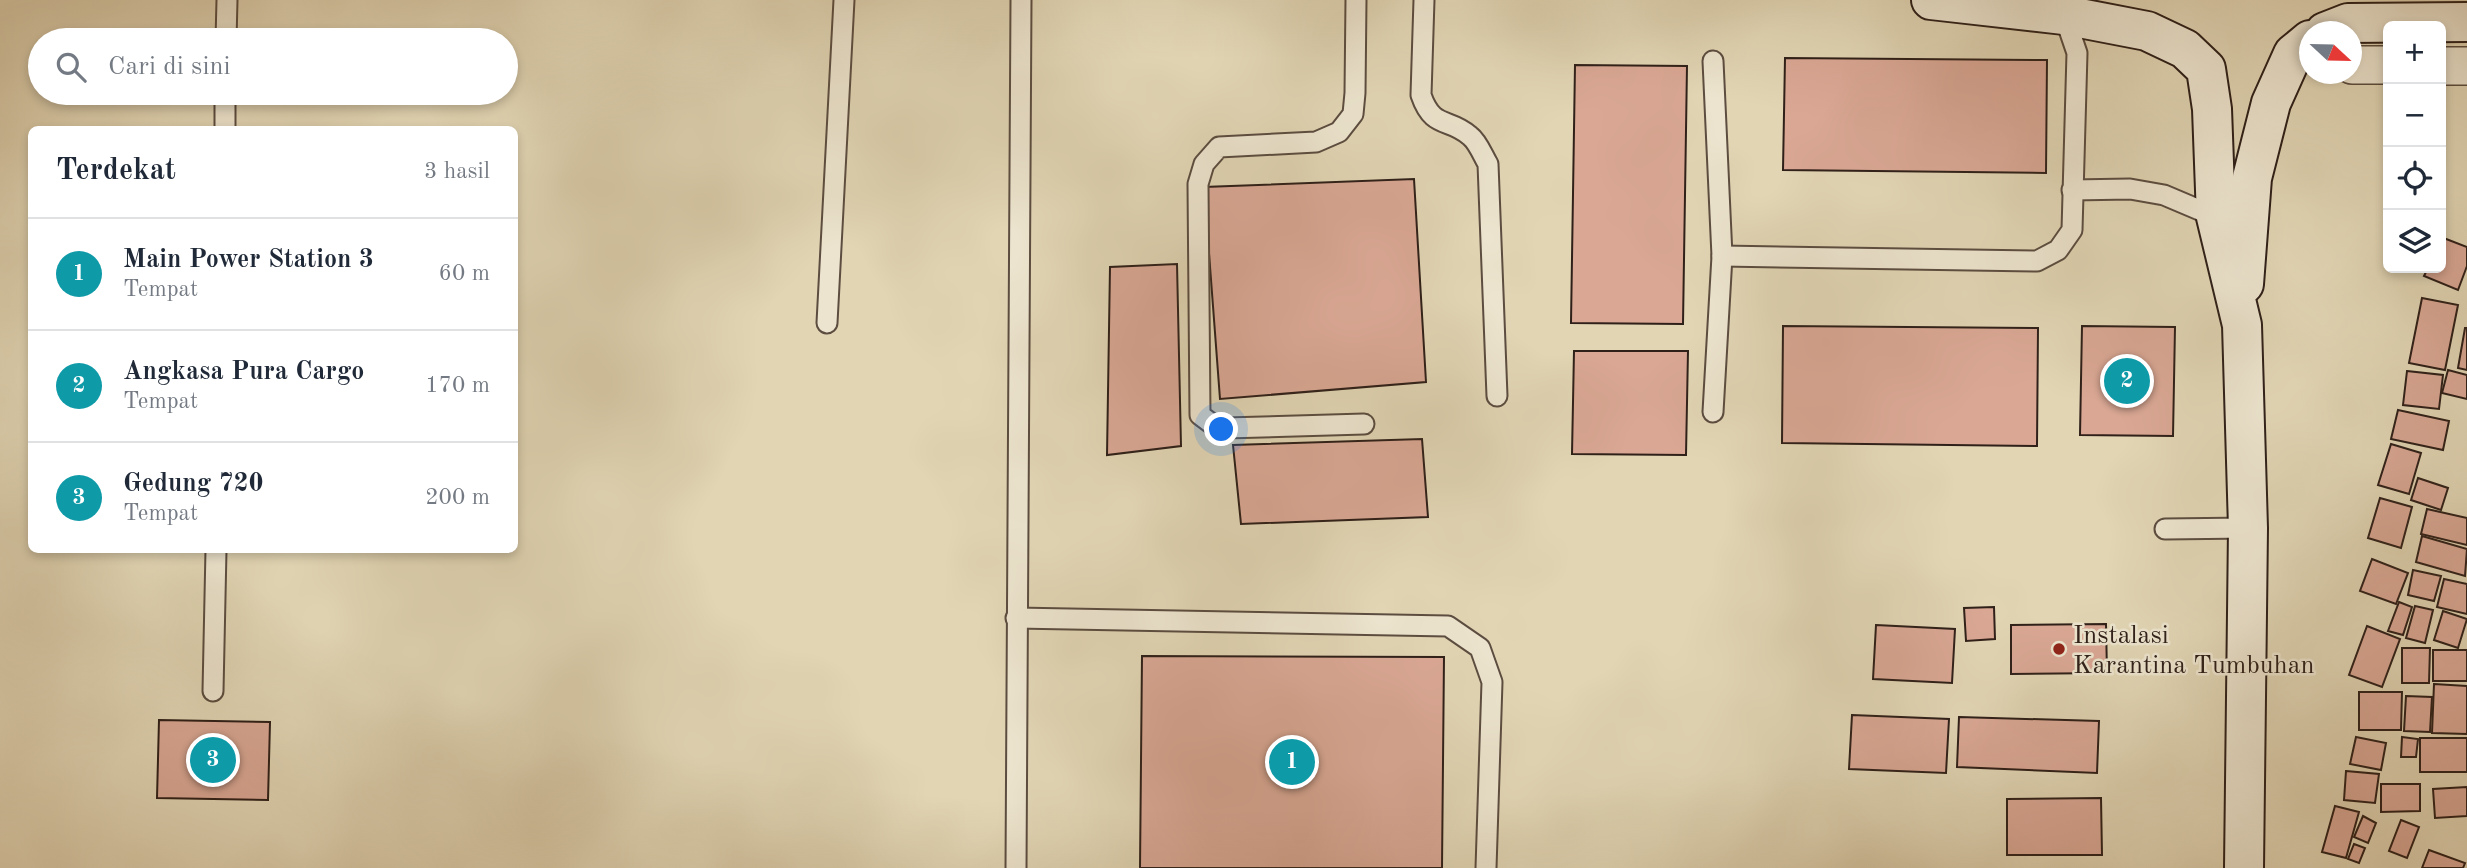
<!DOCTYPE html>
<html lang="id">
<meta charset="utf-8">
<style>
body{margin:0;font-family:"Old Standard TT",serif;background:#f6f6f7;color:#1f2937}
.controls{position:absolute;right:21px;top:21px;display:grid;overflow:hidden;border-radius:10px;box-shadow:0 4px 10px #0003}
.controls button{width:63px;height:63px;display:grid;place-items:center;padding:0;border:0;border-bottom:2px solid #e0e1e3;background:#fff;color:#1f2937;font:35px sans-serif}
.compass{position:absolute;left:2299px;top:21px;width:63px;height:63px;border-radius:50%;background:#fff;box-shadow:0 4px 10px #0003;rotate:112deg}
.you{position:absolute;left:1222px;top:430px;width:24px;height:24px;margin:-18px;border:5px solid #fff;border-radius:50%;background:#1a73e8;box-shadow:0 0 0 10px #1a73e833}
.badge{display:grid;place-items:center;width:46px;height:46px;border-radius:50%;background:#1a73e8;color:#fff;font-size:23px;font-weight:700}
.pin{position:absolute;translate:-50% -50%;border:4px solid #fff;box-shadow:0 2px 7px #0006}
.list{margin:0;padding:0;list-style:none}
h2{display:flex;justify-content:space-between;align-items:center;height:91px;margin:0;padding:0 28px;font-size:30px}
h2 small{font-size:23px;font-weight:400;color:#747a83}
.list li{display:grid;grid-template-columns:46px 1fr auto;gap:21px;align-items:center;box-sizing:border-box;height:112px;padding:0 28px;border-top:2px solid #e0e1e3}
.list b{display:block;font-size:26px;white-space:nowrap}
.list p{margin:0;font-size:23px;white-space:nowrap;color:#747a83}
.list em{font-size:23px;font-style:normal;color:#747a83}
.icon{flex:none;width:38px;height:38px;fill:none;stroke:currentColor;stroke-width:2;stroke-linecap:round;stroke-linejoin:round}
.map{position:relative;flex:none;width:2467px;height:868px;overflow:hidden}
.search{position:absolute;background:#fff;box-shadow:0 4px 10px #0003;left:28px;top:28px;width:490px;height:77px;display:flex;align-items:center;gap:18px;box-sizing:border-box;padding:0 24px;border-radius:38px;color:#747a83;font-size:26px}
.panel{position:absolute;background:#fff;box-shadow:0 4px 10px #0003;left:28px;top:126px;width:490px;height:427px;border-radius:10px}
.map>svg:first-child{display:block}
</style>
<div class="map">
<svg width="2467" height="868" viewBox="0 0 2467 868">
<rect width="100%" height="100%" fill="#e1d5b4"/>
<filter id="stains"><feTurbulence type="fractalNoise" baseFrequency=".00286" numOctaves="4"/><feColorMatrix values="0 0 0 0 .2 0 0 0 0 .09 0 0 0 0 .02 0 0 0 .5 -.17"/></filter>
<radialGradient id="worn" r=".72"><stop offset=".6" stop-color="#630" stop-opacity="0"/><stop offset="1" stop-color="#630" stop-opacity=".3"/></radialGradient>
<!-- building -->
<g fill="#d9a794" stroke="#2f2019" stroke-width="2">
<path d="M1785 58 2047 60 2046 173 1783 170Z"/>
<path d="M1575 65 1687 66 1683 324 1571 323Z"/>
<path d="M1414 179 1426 382 1220 399 1204 187Z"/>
<path d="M2441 237 2467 247V266L2458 290 2424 276 2428 268H2441Z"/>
<path d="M1177 264 1181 446 1107 455 1110 267Z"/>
<path d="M2422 298 2458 305 2445 370 2409 363Z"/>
<path d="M1783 326 2038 328 2037 446 1782 443Z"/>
<path d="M2082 326 2175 327 2173 436 2080 435Z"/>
<path d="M2465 328H2467V370L2458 368Z"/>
<path d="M1574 351H1688L1686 455 1572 454Z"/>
<path d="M2448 370 2467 375V399L2442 393Z"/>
<path d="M2407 371 2443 375 2439 409 2403 405Z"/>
<path d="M2398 410 2449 421 2443 450 2391 439Z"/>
<path d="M1422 439 1428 517 1241 524 1233 445Z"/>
<path d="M2391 444 2421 453 2409 494 2378 485Z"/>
<path d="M2418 478 2448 488 2441 510 2411 500Z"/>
<path d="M2380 498 2412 507 2401 548 2368 538Z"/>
<path d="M2427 509 2467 518V545L2421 534Z"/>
<path d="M2422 536 2467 549 2465 576 2416 562Z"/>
<path d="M2372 559 2408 573 2396 604 2360 591Z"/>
<path d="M2413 570 2441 576 2434 601 2408 595Z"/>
<path d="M2444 579 2467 584V614L2437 607Z"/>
<path d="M2399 602 2412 607 2403 635 2388 631Z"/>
<path d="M2415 606 2433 610 2425 643 2406 638Z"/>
<path d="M1994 607 1995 639 1966 641 1964 608Z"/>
<path d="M2443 611 2467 619 2458 648 2434 640Z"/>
<path d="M2106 624 2107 673 2011 674V625Z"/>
<path d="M1876 625 1955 629 1952 683 1873 679Z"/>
<path d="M2367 626 2400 639 2382 687 2349 675Z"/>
<path d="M2402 648H2430L2429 683H2402Z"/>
<rect x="2433" y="650" width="34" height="31"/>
<path d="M1142 656 1444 657 1442 868H1140Z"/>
<path d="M2434 684 2467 686V734L2432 733Z"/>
<path d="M2359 692H2402L2401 730H2359Z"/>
<path d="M2406 696 2432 697 2430 732 2404 731Z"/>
<path d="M1852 715 1949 719 1946 773 1849 769Z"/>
<path d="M1959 717 2099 721 2097 773 1957 767Z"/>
<path d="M159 720 270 722 268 800 157 798Z"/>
<path d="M2356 737 2386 743 2381 770 2350 764Z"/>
<path d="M2402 737 2418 739 2416 757H2401Z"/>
<rect x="2420" y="738" width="47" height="34"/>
<path d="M2346 771 2379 774 2375 803 2344 800Z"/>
<path d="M2381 784H2420V811L2381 812Z"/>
<path d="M2467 787V816L2435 818 2433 789Z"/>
<path d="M2101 798 2102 855H2007V799Z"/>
<path d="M2335 806 2359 812 2346 858 2322 852Z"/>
<path d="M2363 816 2376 823 2368 843 2354 837Z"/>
<path d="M2401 820 2419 827 2407 858 2389 851Z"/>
<path d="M2354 844 2365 848 2359 863 2348 859Z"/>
<path d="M2429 850 2465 863 2463 868H2422Z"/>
</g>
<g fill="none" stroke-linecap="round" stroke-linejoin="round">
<!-- service casing -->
<g stroke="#5c4d40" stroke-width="23">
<g id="service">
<path d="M1356 0 1355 93 1353 114 1339 132 1316 142 1219 147 1204 164 1198 184 1200 415 1212 424 1225 428 1364 424"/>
<path d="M1424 0 1421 95C1433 130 1449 117 1470 136 1478 142 1483 156 1488 164L1497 396"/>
<path d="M226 40 227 0"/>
<path d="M1713 61 1722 256 1713 412"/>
<path d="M225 130V93"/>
<path d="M2072 190 2130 189 2164 195 2216 217"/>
<path d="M1722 256 2037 261 2058 250 2072 230 2077 53 2064 15"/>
<path d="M827 323 844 0"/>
<path d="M2165 529 2248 528"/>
<path d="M1016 618 1448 626 1480 648 1492 682 1486 868"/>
<path d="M213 691 216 550"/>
<path d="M1016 868 1021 0"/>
</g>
</g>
<!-- minor casing -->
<g stroke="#5c4d40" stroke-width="40">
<g id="minor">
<path d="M2352 65H2388"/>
<path d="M2441 66H2467"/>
</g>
</g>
<!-- secondary casing -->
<g stroke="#2f2019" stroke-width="42">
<g id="secondary">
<path d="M1931 0 2064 15 2147 31 2185 49 2206 69 2212 109 2216 217 2242 325 2248 528 2244 868"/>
<path d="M2325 32 2348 23 2467 22"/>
<path d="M2244 284 2252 178 2271 103 2293 54 2310 40"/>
</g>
</g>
<!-- service -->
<use href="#service" stroke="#ece4ce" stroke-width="19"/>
<!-- minor -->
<use href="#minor" stroke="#ece4ce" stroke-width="37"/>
<!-- secondary -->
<use href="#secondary" stroke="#ece4ce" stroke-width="38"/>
</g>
<!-- markers -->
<circle fill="#8f2418" stroke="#ece4ce" stroke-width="2.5" cx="2059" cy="649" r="7"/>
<g text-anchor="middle" stroke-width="5" stroke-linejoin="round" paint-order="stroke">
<!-- poi labels -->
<g font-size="26" fill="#2f2019" stroke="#ece4ce" text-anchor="start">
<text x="2073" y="643">Instalasi<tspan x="2073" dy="30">Karantina Tumbuhan</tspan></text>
</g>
</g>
<rect width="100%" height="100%" filter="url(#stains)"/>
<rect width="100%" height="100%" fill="url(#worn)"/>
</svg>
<div class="controls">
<button>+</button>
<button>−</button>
<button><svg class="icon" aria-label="locate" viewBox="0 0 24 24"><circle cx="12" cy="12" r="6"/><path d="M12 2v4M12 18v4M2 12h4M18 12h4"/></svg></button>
<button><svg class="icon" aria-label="layers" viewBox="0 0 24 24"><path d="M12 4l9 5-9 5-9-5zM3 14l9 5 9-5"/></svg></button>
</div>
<svg class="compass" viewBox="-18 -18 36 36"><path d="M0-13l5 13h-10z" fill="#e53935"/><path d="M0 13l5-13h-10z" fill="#747a83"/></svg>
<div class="you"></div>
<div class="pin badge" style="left:1292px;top:762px;background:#0f9aa8">1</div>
<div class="pin badge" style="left:2127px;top:381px;background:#0f9aa8">2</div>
<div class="pin badge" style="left:213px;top:760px;background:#0f9aa8">3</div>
<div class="search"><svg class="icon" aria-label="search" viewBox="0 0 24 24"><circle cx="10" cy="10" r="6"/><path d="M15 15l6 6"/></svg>Cari di sini</div>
<section class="panel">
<h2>Terdekat<small>3 hasil</small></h2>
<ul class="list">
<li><span class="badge" style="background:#0f9aa8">1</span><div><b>Main Power Station 3</b><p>Tempat</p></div><em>60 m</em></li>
<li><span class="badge" style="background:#0f9aa8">2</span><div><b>Angkasa Pura Cargo</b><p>Tempat</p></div><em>170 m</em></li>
<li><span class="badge" style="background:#0f9aa8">3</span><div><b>Gedung 720</b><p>Tempat</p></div><em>200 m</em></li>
</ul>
</section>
</div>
